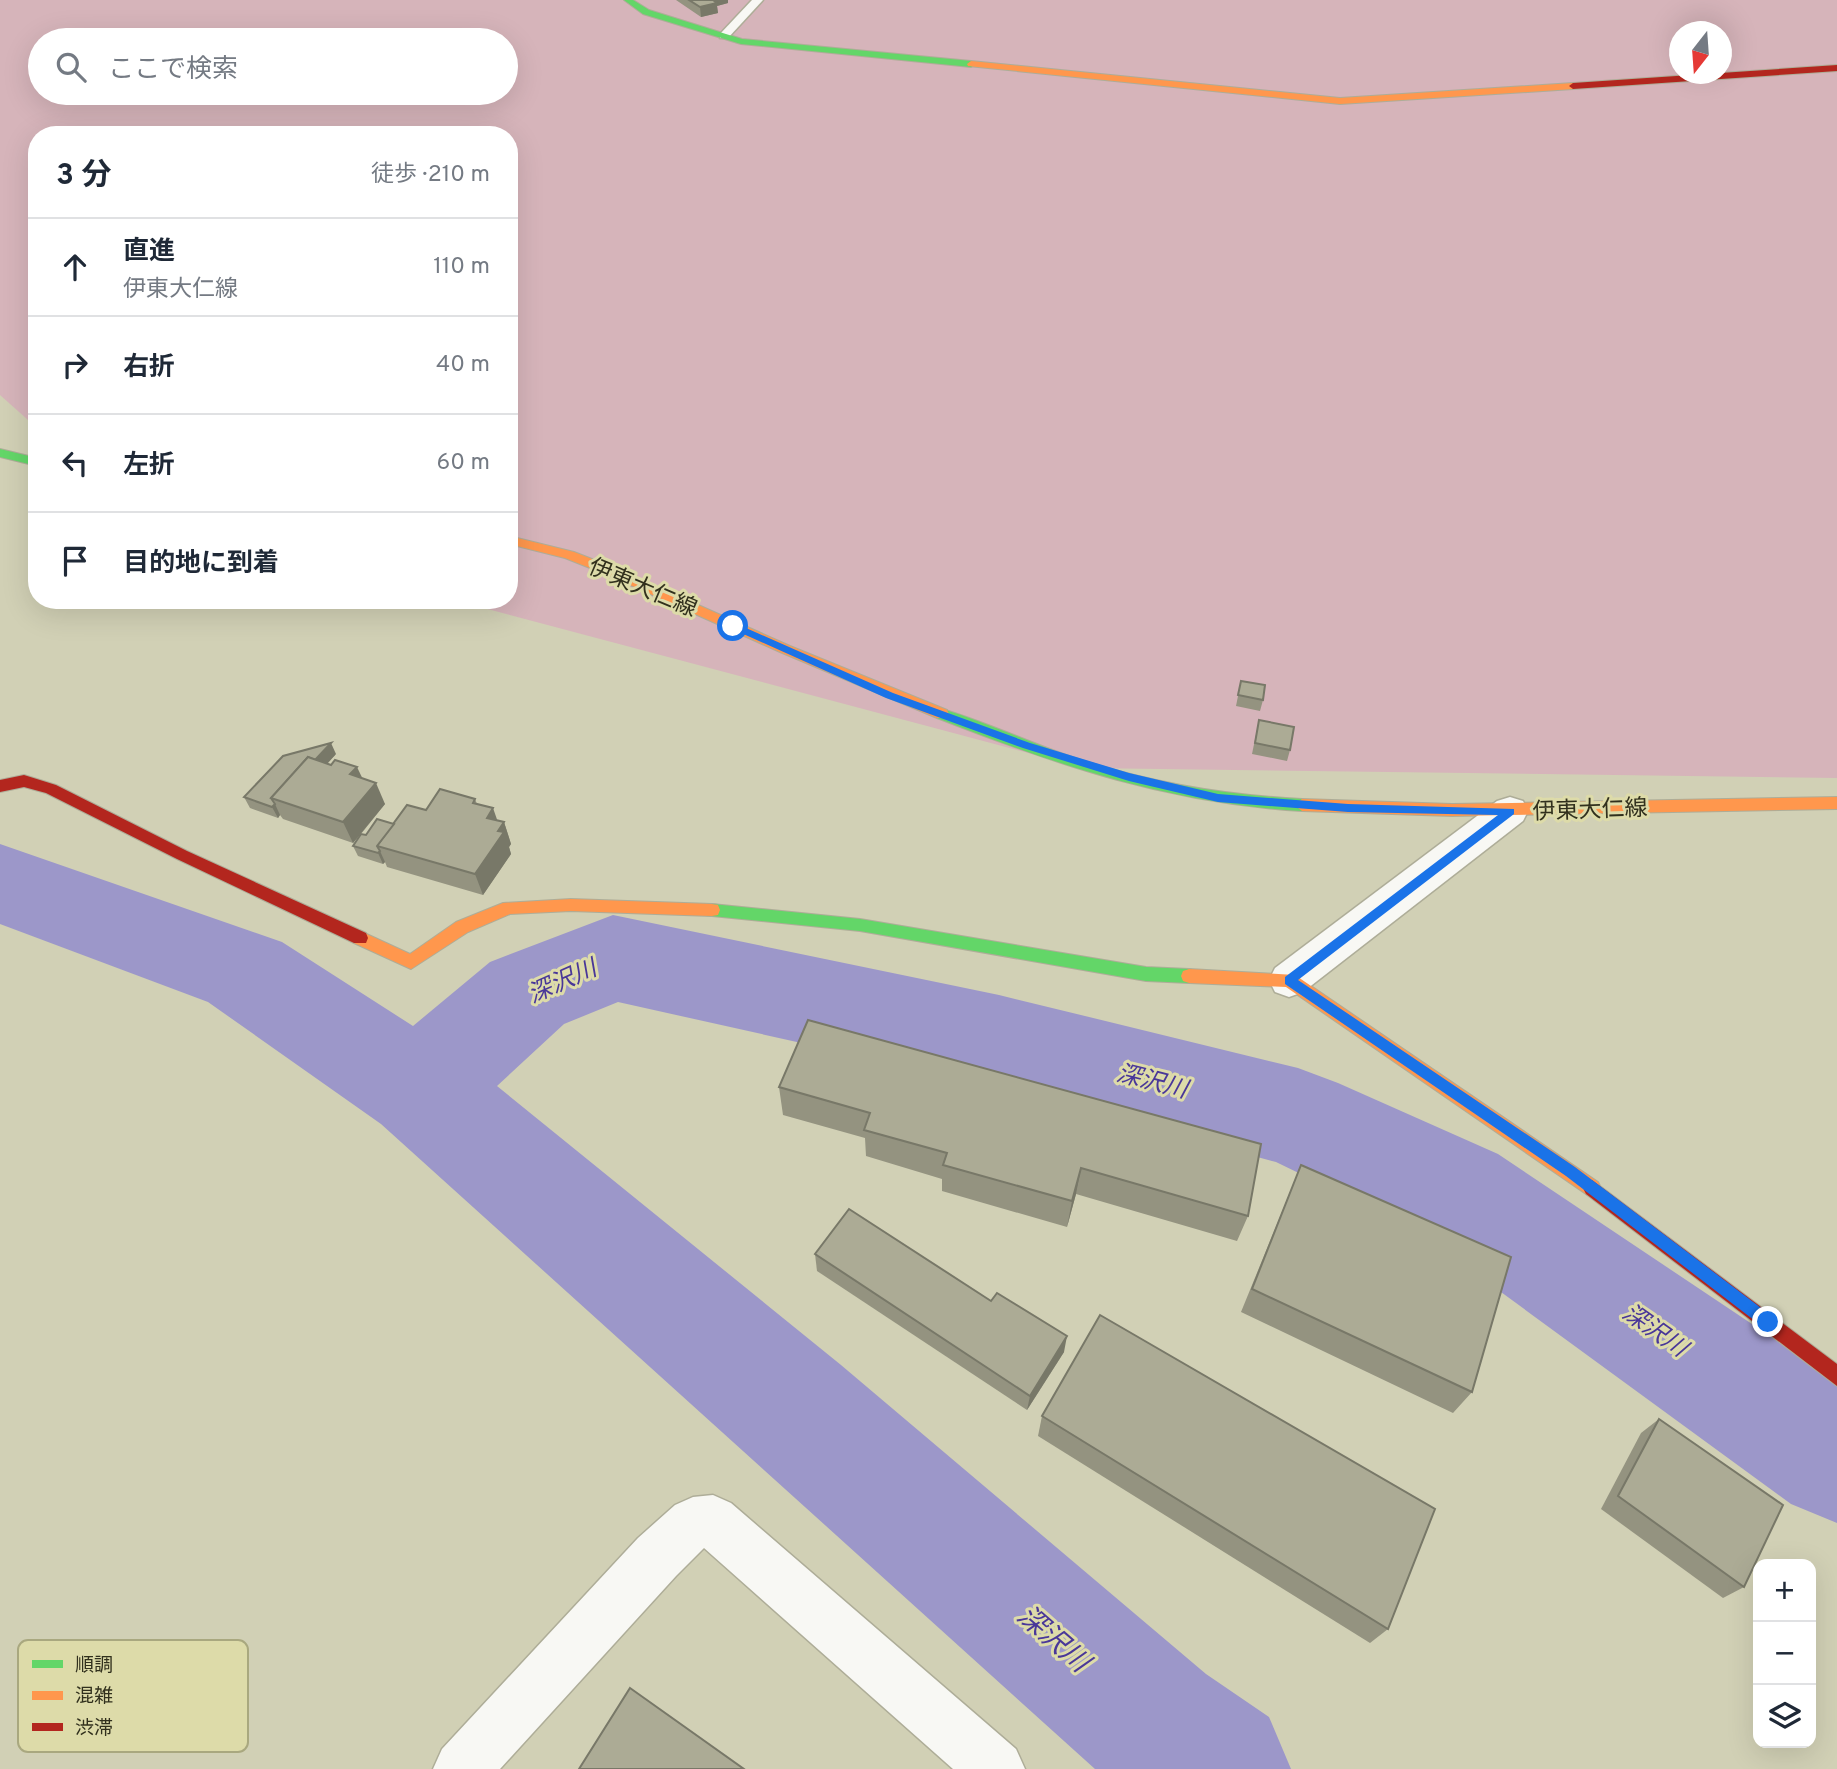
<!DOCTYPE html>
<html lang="ja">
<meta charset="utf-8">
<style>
body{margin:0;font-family:Overpass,"Noto Sans JP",sans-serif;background:#f6f6f7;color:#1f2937}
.controls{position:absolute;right:21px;bottom:21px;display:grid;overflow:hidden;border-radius:14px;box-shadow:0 7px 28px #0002}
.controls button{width:63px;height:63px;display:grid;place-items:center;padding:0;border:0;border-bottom:2px solid #e0e1e3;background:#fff;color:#1f2937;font:35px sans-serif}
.compass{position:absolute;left:1669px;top:21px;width:63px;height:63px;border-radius:50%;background:#fff;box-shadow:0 7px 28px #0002;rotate:197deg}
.stop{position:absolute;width:21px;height:21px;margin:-16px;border:5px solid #1a73e8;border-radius:50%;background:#fff}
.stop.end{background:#1a73e8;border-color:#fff;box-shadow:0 2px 7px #0008}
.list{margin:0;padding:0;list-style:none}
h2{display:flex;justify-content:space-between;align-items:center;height:91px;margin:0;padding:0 28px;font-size:30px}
h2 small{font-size:23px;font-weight:400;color:#747a83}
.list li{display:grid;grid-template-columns:46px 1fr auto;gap:21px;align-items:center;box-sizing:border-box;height:98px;padding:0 28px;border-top:2px solid #e0e1e3}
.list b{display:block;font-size:26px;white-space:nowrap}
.list p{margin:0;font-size:23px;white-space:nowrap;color:#747a83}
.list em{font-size:23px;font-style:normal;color:#747a83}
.icon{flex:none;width:38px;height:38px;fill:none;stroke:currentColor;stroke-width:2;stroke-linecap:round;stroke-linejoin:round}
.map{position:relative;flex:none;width:1837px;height:1769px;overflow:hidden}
.search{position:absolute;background:#fff;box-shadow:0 7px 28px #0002;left:28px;top:28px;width:490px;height:77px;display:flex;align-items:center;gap:18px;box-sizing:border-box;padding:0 24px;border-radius:38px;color:#747a83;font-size:26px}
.panel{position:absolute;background:#fff;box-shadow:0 7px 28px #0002;left:28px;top:126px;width:490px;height:483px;border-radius:28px}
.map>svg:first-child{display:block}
</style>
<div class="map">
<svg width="1837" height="1769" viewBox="0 0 1837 1769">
<rect width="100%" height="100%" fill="#d1d0b5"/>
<!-- green -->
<path fill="#d6b4ba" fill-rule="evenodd" d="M0 0H1837V778L1085 768 454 600H509V135H37V428L0 395ZM1680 32H1722V74H1680ZM40 40H506V93H40Z"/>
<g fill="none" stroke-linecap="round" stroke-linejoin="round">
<!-- river -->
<path fill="#9c97c9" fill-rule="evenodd" d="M0 844 282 942 413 1026 490 962 613 915 999 995 1298 1068 1338 1083 1498 1154 1837 1381V1523L1791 1504 1416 1230 1276 1162 999 1087 618 1002 564 1024 497 1086 841 1365 1206 1674 1269 1717 1291 1769H1095L381 1124 208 1002 0 924Z"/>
<!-- lane casing -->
<g stroke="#aead98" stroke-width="3">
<path id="lane" d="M752 0H763L728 38H720V34Z"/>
</g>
<!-- street casing -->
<g stroke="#aead98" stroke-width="3">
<g id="street">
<path d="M1510 797 1523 801 1528 811 1523 821 1303 992 1289 997 1275 992 1269 980 1275 968 1497 801Z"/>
<path d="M713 1495 731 1503 1016 1749 1025 1769H953L704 1548 676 1576 500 1769H433L442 1749 638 1538 675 1505 693 1497Z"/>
</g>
</g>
<!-- fast casing -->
<g stroke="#aead98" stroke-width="2">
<g id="fast">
<path d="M624 0H633L649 10 742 39 971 61 975 64 971 67 741 44 643 14Z"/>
<path d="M0 449 37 458V466L0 457Z"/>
<path d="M942 709C986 722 1028 742 1072 757 1147 782 1223 795 1302 799L1310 805 1302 811C1169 803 1060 766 937 718L935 714 937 710Z"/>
<path d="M712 904 860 919 1146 967 1189 969 1195 971 1197 976 1195 981 1189 983 1146 981 860 931 712 916 706 915 704 910 706 905Z"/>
</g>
</g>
<!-- slow casing -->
<g stroke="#aead98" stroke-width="2">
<g id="slow">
<path d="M971 61 1340 98 1573 83 1577 86 1573 89 1340 104 968 66 967 64Z"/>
<path d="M509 536 574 552 620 570 790 646 947 710 949 714 947 718H937L780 652 610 576 565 558 509 544Z"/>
<path d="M1837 797V809L1452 816 1302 811 1294 805 1302 799 1452 804Z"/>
<path d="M571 899 712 904 718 905 720 910 718 915 712 916 571 911 510 914 468 932 411 969 354 943 352 938 354 933 360 931 410 954 456 922 503 903Z"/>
<path d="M1189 969 1295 975 1598 1182 1601 1188 1598 1194 1592 1196 1586 1194 1286 987 1189 983 1183 981 1181 976 1183 971Z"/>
</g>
</g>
<!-- jam casing -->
<g stroke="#aead98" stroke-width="2">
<g id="jam">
<path d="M1837 65V71L1573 89 1569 86 1573 83Z"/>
<path d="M24 775 56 785 187 851 366 933 368 938 366 943H354L177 859 46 793 24 787 0 792V780Z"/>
<path d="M1592 1180 1837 1364V1386L1586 1194 1583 1188 1586 1182Z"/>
</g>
</g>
<!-- lane -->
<use href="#lane" fill="#f8f8f4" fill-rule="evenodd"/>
<!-- street -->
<use href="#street" fill="#f8f8f4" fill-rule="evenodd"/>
<!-- fast -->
<use href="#fast" fill="#63d668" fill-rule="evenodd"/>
<!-- slow -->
<use href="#slow" fill="#ff974d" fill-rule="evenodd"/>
<!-- jam -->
<use href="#jam" fill="#b3261e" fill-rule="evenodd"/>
</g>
<!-- wall -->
<g fill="#949380">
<path d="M676 0H728V3L717 6 718 13 701 17Z"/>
<path d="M1241 681 1263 700 1260 711 1236 706Z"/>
<path d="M1259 720 1290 750 1287 761 1252 754Z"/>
<path d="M336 754 327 764 362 778 385 804 361 834 366 835 426 810 475 799 477 804 498 821 504 822 511 844 509 847 511 854 483 895 387 867 385 862 383 864 358 856 353 846 361 834 353 843 283 819 280 815 278 818 250 808 244 797Z"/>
<path d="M808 1020 1248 1216 1237 1241 1076 1194 1067 1227 942 1191V1179L866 1156 865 1138 783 1115 779 1087Z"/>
<path d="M1301 1165 1472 1392 1453 1413 1241 1312 1290 1192Z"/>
<path d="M815 1254 1064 1352 1027 1410 817 1271Z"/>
<path d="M1042 1416 1388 1629 1370 1643 1038 1436Z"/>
<path d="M1659 1419 1744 1587 1723 1598 1601 1509 1641 1433Z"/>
</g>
<!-- shaded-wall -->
<g fill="#787868">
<path d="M711 0H728V3L717 6 718 13 701 17 700 7Z"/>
<path d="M331 743 336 754 290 804 278 800Z"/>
<path d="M357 767 367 788 350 774Z"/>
<path d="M376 783 385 804 353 843 343 822Z"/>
<path d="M275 804 280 815 278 818 272 807Z"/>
<path d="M493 808 500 828 504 822 511 844 509 847 511 854 483 895 475 874 487 818Z"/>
<path d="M380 851 385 862 383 864 378 853Z"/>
<path d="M1081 1168 1076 1194 1067 1227 1072 1201Z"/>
<path d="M1067 1336 1064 1352 1027 1410 1030 1396Z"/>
</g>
<!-- building -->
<g fill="#acab95" stroke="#787868" stroke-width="2">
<path d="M689 0H713L717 3 700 7Z"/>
<path d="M1241 681 1265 685 1263 700 1238 695Z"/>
<path d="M1259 720 1294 727 1290 750 1255 743Z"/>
<path d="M331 743 315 760 308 757 271 798 275 804 272 807 244 797 283 756Z"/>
<path d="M308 757 331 765 335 760 357 767 350 774 376 783 343 822 271 798Z"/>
<path d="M440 789 475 799 473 803 493 808 487 818 504 822 498 831 504 832 475 874 377 846 407 805 426 810Z"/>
<path d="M377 819 394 824 377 846 380 851 378 853 353 846 361 834 366 835Z"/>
<path d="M808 1020 1261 1144 1248 1216 1081 1168 1072 1201 943 1165 947 1153 864 1130 870 1113 779 1087Z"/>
<path d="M1301 1165 1511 1257 1472 1392 1252 1289Z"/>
<path d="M849 1209 991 1301 997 1293 1067 1336 1030 1396 815 1254Z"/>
<path d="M1100 1315 1435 1509 1388 1629 1042 1416Z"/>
<path d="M1659 1419 1783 1505 1744 1587 1618 1496Z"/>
<path d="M630 1688 744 1769H579Z"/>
</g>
<!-- route -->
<path fill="#1a73e8" d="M730 624H737L893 693 1030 743 1129 773 1218 794 1348 804 1514 809V814L1298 980 1575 1167 1773 1317V1327H1763L1566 1176 1285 984V977L1498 815 1348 812 1218 802 1129 781 1023 748 886 698 730 628Z"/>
<g text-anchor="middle" stroke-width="6" stroke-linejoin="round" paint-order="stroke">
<!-- street labels -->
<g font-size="23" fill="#31301d" stroke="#dddba9">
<text transform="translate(643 587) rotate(23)" y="8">伊東大仁線</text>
<text transform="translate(1590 809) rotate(-2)" y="8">伊東大仁線</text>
</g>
<!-- water labels -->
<g font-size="24" font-style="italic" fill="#493799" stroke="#dddba9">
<text transform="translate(562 981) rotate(-24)" y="8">深沢川</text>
<text transform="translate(1152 1081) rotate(14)" y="8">深沢川</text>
<text transform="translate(1655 1330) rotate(35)" y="8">深沢川</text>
</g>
<!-- near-water labels -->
<g font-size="28" font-style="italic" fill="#493799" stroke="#dddba9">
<text transform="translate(1054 1638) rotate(41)" y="10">深沢川</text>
</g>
</g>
<!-- legend -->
<rect x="18" y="1640" width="230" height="112" rx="10" fill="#dddba9" stroke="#a9a87f" stroke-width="2"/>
<rect x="32" y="1660" width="31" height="8" fill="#63d668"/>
<rect x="32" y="1691" width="31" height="9" fill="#ff974d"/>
<rect x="32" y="1723" width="31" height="8" fill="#b3261e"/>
<g font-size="19" fill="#31301d">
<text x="75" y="1671">順調</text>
<text x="75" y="1702">混雑</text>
<text x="75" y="1734">渋滞</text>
</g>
</svg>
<div class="controls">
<button>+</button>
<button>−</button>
<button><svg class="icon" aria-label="layers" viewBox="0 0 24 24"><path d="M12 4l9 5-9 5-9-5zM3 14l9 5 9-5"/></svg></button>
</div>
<svg class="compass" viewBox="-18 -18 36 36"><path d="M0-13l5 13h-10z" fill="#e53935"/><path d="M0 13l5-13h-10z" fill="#747a83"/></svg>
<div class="stop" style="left:733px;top:626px"></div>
<div class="stop end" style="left:1768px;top:1322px"></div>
<div class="search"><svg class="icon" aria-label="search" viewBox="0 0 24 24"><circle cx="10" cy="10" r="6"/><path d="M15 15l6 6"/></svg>ここで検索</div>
<section class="panel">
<h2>3 分<small>徒歩 · 210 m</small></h2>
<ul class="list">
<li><svg class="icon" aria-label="ahead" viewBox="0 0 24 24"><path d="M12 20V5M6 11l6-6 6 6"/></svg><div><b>直進</b><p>伊東大仁線</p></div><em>110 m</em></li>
<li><svg class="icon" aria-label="right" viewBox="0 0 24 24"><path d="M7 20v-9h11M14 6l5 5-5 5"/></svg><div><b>右折</b></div><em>40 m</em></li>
<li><svg class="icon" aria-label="left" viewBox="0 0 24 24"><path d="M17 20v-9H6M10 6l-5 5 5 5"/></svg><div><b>左折</b></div><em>60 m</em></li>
<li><svg class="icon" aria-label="arrive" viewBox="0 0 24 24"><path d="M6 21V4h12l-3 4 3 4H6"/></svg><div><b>目的地に到着</b></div></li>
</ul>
</section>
</div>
